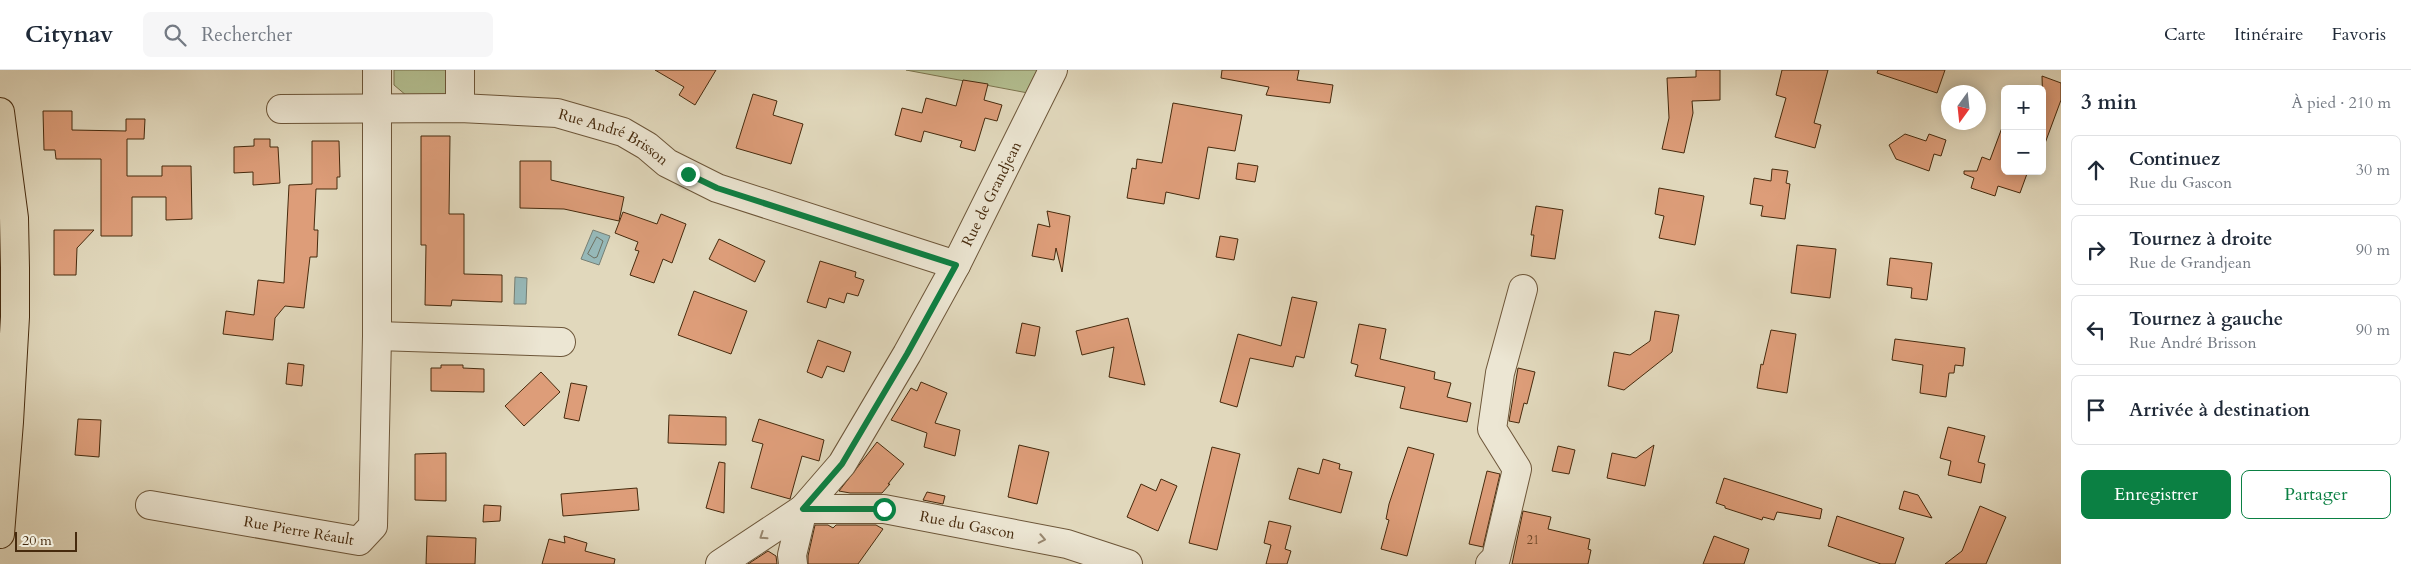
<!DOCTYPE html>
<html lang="fr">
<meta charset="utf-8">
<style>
body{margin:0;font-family:Cardo,serif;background:#f6f6f7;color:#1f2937}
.controls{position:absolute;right:15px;top:15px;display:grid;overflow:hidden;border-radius:8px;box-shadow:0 2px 12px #0003}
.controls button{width:45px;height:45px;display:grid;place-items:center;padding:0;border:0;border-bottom:1px solid #e0e1e3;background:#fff;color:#1f2937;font:25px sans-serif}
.compass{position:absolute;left:1941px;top:15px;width:45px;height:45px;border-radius:50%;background:#fff;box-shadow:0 2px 12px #0003;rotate:195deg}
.scale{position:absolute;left:15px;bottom:12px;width:62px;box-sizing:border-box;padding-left:5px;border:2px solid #462a0d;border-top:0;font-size:14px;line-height:18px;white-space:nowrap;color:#462a0d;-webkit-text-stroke:4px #ece6d3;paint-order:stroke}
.stop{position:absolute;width:15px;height:15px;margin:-11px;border:4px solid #0b8043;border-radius:50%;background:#fff}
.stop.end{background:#0b8043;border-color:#fff;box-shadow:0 1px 5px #0008}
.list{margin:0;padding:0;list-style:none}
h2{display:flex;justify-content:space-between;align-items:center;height:65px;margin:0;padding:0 20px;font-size:21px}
h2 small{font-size:16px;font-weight:400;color:#747a83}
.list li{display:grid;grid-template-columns:32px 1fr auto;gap:15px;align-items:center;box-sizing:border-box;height:70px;margin:0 10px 10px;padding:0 10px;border:1px solid #e0e1e3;border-radius:8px}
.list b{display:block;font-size:19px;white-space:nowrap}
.list p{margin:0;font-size:16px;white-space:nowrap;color:#747a83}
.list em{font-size:16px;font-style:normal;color:#747a83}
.actions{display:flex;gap:10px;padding:15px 20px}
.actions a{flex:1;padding:11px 0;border:1px solid #0b8043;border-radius:8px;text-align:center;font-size:18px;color:#0b8043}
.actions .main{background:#0b8043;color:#fff}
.icon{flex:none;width:28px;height:28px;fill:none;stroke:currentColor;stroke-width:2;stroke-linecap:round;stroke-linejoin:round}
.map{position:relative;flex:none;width:2061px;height:494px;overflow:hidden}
header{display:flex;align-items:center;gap:30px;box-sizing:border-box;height:70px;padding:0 25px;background:#fff;border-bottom:1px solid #e0e1e3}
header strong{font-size:24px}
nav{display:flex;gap:28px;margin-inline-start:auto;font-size:18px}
.search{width:350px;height:45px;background:#f6f6f7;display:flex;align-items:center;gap:12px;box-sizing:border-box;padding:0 18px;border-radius:8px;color:#747a83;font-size:19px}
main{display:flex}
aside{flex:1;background:#fff}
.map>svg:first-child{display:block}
</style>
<header>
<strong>Citynav</strong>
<div class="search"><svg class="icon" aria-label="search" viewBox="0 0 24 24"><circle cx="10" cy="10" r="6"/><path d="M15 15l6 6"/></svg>Rechercher</div>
<nav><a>Carte</a><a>Itinéraire</a><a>Favoris</a></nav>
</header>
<main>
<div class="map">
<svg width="2061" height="494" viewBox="0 0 2061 494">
<rect width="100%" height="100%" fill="#e1d8bc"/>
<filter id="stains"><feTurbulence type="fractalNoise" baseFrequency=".004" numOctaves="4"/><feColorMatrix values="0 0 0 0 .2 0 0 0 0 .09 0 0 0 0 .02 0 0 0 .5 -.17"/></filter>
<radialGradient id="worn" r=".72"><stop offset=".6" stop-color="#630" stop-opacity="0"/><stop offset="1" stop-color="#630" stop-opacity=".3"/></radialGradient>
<!-- green -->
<g fill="#b3be90" stroke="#7c744e">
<path d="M394 0H449V26H407L394 15Z"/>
<path d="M906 0H1038L1028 23Z"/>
</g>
<!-- water -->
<g fill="#96b8b8" stroke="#767f74">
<path d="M593 160 610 166 599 195 581 189Z"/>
<path d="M515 207 527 208 526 234H514Z"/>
</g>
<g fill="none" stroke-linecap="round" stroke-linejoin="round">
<!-- shore -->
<path stroke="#6e7162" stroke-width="1" d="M597 167 603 171 597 187 594 188 588 184Z"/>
</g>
<!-- building -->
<g fill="#dd9d79" stroke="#462a0d">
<path d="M655 0H716L695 35 679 25 684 17Z"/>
<path d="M1222 0H1299L1297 10 1333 15 1330 33 1266 25 1269 17 1221 8Z"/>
<path d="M1696 0H1720V30L1692 31 1693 43 1684 83 1662 79 1669 48 1667 8 1696 7Z"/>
<path d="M1782 0H1828L1814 53 1821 55 1815 78 1775 67 1786 28 1776 25Z"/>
<path d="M1878 0H1945L1937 23 1877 3Z"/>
<path d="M2042 6 2061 13V30L2044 76Z"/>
<path d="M963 10 988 14 984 30 1002 35 997 51 985 48 975 81 960 77 962 71 924 61 921 72 895 65 902 38 922 43 926 28 956 36Z"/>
<path d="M753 24 777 31 773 45 803 54 791 94 736 78Z"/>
<path d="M1173 33 1242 45 1235 81 1208 77 1199 129 1166 122 1164 134 1127 128 1132 98 1136 99 1137 89 1162 93Z"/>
<path d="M43 41H72V60L126 61V49H145L144 69H127V106H162V96H191L192 149 166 150V127H132V166H101V89H56L55 80H44Z"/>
<path d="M2003 55 2005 101H2028L2020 123 1998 116 1995 126 1971 118 1974 108 1964 104V101H1977L1982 87 1990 90Z"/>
<path d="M1905 64 1926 71 1929 64 1946 70 1941 86 1934 84 1929 101 1896 89 1889 75Z"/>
<path d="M421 66H450L449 144H464V204L502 205V232L452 230 451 236 425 235 426 175H421Z"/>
<path d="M254 69H270V77H278L280 113 253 115V102L234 103V77L254 76Z"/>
<path d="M312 71H339L340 107H337V119H316L314 160H318L317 187H310L304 238 285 236 275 248 273 270 223 264 226 241 254 245 258 210 284 213 289 115 312 114Z"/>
<path d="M520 91H551V110L624 127 619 151 564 139 520 138Z"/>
<path d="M1238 93 1258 96 1255 112 1236 109Z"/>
<path d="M1772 99 1788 101 1786 113 1790 114 1785 149 1761 146 1763 136 1750 134 1754 108 1771 111Z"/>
<path d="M1659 118 1704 126 1695 175 1659 168 1664 146 1655 144Z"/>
<path d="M1536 136 1563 140 1555 189 1531 186 1534 165H1531Z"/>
<path d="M1047 141 1070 146 1062 202 1056 178 1054 190 1032 186 1038 154 1050 157Z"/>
<path d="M623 142 657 154 661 144 686 154 672 193 663 189 654 213 630 205 639 181 635 180 638 172 615 163Z"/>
<path d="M54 160H94L77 178 76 205H54Z"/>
<path d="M1220 166 1238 169 1234 190 1216 187Z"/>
<path d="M719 169 765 191 755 212 709 189Z"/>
<path d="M1797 175 1836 179 1830 228 1791 223Z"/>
<path d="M1890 188 1932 193 1927 230 1911 228 1912 218 1887 215Z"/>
<path d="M820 191 856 202 855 207 864 210 858 226 847 223 844 233 829 228 826 238 807 232Z"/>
<path d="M694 221 747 241 731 284 678 265Z"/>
<path d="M1292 227 1317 232 1304 288 1296 286 1293 297 1250 288 1237 337 1220 332 1238 264 1281 276Z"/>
<path d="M1655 241 1679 245 1672 282 1624 320 1608 316 1614 282 1630 285 1650 271Z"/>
<path d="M1128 248 1145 315 1109 307 1114 277 1082 285 1076 261Z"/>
<path d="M1022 253 1040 257 1035 286 1016 283Z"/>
<path d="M1359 254 1386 259 1380 289 1435 302 1434 309 1451 313 1447 327 1471 333 1467 352 1400 338 1405 317 1355 306 1358 295 1351 293Z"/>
<path d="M1771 260 1796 264 1787 323 1757 318 1761 294 1763 295Z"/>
<path d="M1895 269 1965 278 1963 296 1955 295 1954 303H1949L1946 327 1920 323 1923 295 1892 290Z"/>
<path d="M818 270 851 282 844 302 827 296 822 308 807 302Z"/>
<path d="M288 293 304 295 302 316 286 314Z"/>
<path d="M441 295H463V298L484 299V322L431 321V298H441Z"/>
<path d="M1518 298 1535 302 1527 334 1524 333 1519 353 1509 351Z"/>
<path d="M541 302 560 322 524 356 505 336Z"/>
<path d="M921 312 947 323 935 353 960 360 955 386 924 377 927 363 891 350 911 318 917 321Z"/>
<path d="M571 313 587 316 579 351 564 348Z"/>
<path d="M669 345 726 347V375L668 373Z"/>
<path d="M78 349 101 350 99 387 75 385Z"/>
<path d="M759 349 824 370 819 391 802 386 790 429 751 418 763 374 752 371Z"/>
<path d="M1948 357 1985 366 1978 392 1985 394 1981 413 1948 405 1951 391 1940 388Z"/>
<path d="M877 372 904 394 888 414H890L882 423H850L839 421Z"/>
<path d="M1019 375 1049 382 1037 434 1008 427Z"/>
<path d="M1654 375 1645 416 1607 408 1612 383 1636 388Z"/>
<path d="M1558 376 1575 380 1569 404 1552 401Z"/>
<path d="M1212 377 1240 384 1217 480 1189 473Z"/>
<path d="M1408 377 1434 384 1407 486 1381 479 1389 450 1386 449 1389 434Z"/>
<path d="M446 383V431L415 430V384Z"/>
<path d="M1323 389 1340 394 1339 399 1352 402 1341 443 1289 429 1298 398 1319 404Z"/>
<path d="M719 392 725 393 724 443 706 438Z"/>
<path d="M1487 401 1500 404 1483 477 1469 474Z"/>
<path d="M1724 408 1822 439 1820 449 1777 442 1774 450 1763 447 1762 450 1725 438V436L1716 433Z"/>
<path d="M1161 409 1177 416 1158 461 1127 447 1141 414 1156 421Z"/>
<path d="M637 418 639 440 563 446 561 424Z"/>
<path d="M1904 421 1918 425 1932 448 1899 439Z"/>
<path d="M927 422 945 426 943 434 923 430Z"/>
<path d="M484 435 501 436 500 451 483 452Z"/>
<path d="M1980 436 2006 447 1986 494H1945L1962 481Z"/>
<path d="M1523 441 1551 447 1548 459 1590 469 1588 479 1591 480 1588 494H1512Z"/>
<path d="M1837 446 1904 468 1895 494H1881L1828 476Z"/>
<path d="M1269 451 1291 456 1285 479 1291 481 1287 494H1266L1271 475 1264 473Z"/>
<path d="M815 455H828L833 458 836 455H876L883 459 858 494H808V486Z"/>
<path d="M427 466 476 468 475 494H426Z"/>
<path d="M564 466 587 473 585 481 615 489 614 494H542L549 469 565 473Z"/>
<path d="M1714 466 1749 479 1744 494H1703Z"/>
<path d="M768 481 776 486 777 494H748Z"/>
</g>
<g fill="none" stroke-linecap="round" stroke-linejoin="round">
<!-- minor casing -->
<g stroke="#6d5639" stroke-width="30">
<g id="minor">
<path d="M460 0V38"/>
<path id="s1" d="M281 39 460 38 557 43 623 62 647 76 667 93 717 118 956 195"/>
<path d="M377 266 561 272"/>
<path id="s2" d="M150 435 359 471 373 456 377 266V0"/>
<path id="s3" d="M803 439H884L1067 474 1128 494"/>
<path id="s4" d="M720 494 803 439 842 394 907 284 956 195 1053 0"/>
<path d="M793 494 792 485 803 439"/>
<path d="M1490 494 1496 488 1517 399 1492 359 1500 303 1523 219"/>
</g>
</g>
<!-- major casing -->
<g stroke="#462a0d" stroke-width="30">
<path id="major" d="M0 42 14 148 15 198V247L9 352 0 464"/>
</g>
<!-- minor -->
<use href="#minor" stroke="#ece6d3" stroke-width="28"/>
<!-- major -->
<use href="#major" stroke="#e1d8bc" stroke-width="28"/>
</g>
<!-- one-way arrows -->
<defs><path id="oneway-chevron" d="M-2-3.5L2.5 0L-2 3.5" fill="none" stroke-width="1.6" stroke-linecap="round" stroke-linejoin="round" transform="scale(1.25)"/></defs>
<g stroke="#998870">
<use href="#oneway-chevron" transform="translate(763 466) rotate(146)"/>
<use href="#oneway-chevron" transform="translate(1042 469) rotate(11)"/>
</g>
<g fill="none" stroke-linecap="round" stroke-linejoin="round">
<!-- route -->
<path stroke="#0b8043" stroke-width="6" d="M688 104 717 118 956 195 907 284 842 394 803 439H884"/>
</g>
<g text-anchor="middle" stroke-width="4.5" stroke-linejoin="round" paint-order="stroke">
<!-- number labels -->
<g font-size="12" fill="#6c4728">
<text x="1533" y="474">21</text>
</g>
<!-- street labels -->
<g font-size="15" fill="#462a0d" stroke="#ece6d3">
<text dy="5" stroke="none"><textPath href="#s1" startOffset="338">Rue André Brisson</textPath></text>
<text dy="5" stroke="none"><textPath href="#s4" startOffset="468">Rue de Grandjean</textPath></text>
<text dy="5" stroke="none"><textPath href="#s3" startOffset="166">Rue du Gascon</textPath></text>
<text dy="5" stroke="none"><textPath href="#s2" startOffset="151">Rue Pierre Réault</textPath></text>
</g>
</g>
<rect width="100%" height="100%" filter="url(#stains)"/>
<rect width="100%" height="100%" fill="url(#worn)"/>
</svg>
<div class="controls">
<button>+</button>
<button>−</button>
</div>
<svg class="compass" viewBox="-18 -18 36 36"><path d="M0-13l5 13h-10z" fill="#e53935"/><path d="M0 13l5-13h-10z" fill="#747a83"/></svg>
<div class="scale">20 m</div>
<div class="stop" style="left:884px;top:439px"></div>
<div class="stop end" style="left:688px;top:104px"></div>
</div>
<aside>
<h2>3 min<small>À pied · 210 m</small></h2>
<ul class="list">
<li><svg class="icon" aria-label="ahead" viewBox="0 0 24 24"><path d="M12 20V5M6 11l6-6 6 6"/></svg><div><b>Continuez</b><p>Rue du Gascon</p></div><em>30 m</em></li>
<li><svg class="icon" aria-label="right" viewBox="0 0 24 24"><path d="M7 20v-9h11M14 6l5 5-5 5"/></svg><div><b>Tournez à droite</b><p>Rue de Grandjean</p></div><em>90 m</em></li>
<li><svg class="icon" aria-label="left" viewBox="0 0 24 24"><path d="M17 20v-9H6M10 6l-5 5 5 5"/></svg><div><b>Tournez à gauche</b><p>Rue André Brisson</p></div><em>90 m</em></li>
<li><svg class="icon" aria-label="arrive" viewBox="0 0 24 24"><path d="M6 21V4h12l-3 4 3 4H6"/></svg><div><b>Arrivée à destination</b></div></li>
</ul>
<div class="actions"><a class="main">Enregistrer</a><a>Partager</a></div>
</aside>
</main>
